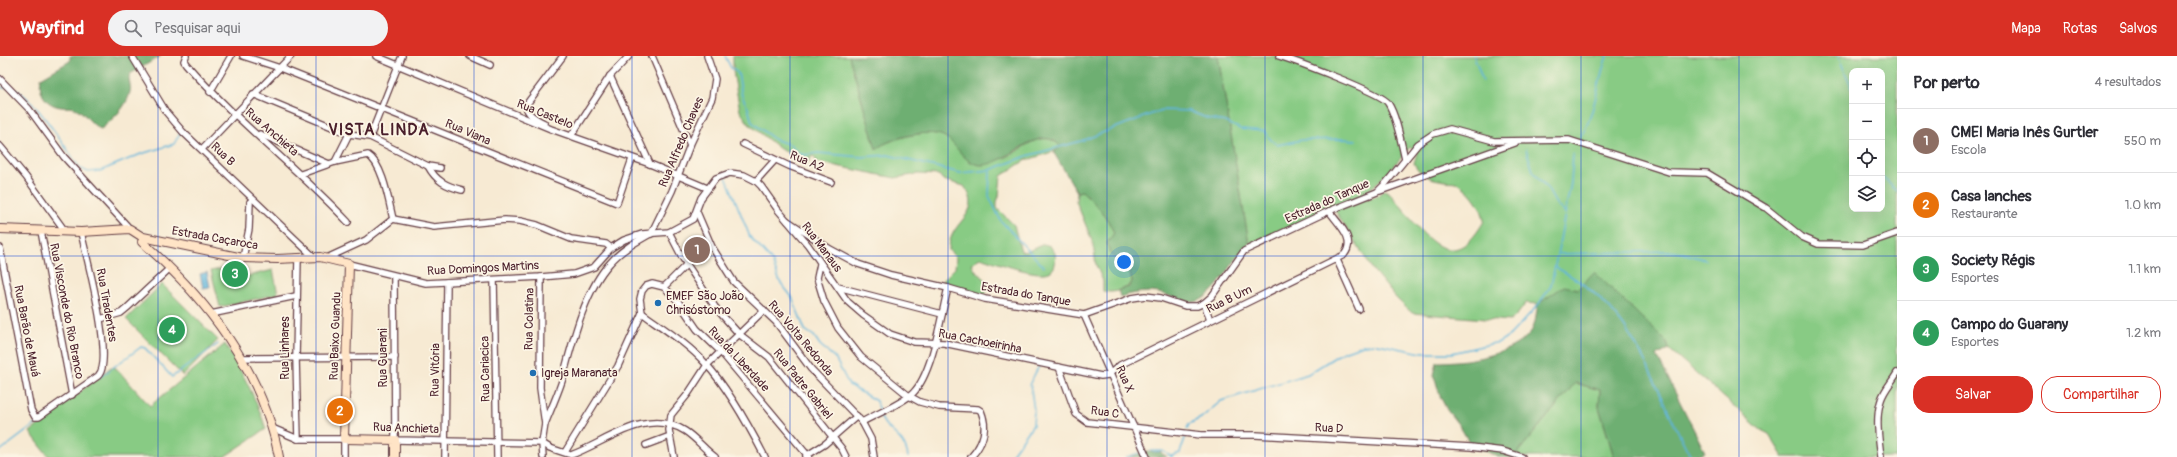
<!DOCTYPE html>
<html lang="pt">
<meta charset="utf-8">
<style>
body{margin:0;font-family:Pangolin,sans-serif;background:#f2f2f3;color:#2b2b33}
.controls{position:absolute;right:12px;top:12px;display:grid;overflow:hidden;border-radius:8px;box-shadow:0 4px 16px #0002}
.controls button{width:36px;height:36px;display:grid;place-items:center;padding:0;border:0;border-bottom:1px solid #e1e1e2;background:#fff;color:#2b2b33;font:20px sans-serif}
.you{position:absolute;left:1124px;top:206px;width:14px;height:14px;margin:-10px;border:3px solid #fff;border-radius:50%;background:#1a73e8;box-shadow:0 0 0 6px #1a73e833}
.badge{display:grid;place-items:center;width:26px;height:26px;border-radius:50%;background:#d93025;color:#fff;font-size:13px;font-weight:700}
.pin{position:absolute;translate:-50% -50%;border:2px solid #fff;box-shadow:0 1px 4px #0006}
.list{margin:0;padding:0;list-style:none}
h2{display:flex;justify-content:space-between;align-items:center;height:52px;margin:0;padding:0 16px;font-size:17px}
h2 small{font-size:13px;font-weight:400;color:#7c7c81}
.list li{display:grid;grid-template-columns:26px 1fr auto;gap:12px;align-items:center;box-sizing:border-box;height:64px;padding:0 16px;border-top:1px solid #e1e1e2}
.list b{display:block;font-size:15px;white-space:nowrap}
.list p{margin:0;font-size:13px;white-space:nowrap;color:#7c7c81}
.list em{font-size:13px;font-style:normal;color:#7c7c81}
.actions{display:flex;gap:8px;padding:12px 16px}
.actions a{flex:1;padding:9px 0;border:1px solid #d93025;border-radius:16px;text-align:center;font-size:14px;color:#d93025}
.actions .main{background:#d93025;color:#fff}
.icon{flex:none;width:22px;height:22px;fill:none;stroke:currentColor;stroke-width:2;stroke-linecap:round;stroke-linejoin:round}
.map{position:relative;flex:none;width:1897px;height:401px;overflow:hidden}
header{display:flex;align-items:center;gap:24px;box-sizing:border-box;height:56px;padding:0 20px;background:#d93025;color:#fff}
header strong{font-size:19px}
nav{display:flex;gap:22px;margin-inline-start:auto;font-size:14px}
.search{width:280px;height:36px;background:#f2f2f3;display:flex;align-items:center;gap:10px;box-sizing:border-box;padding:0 14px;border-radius:22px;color:#7c7c81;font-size:15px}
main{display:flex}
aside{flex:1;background:#fff}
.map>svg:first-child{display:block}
</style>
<header>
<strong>Wayfind</strong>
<div class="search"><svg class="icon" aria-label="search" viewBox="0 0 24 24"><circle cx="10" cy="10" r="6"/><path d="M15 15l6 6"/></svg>Pesquisar aqui</div>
<nav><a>Mapa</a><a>Rotas</a><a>Salvos</a></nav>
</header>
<main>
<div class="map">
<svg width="1897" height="401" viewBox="0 0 1897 401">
<rect width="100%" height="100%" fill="#fcf5e5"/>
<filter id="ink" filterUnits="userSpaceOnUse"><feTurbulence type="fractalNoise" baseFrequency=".025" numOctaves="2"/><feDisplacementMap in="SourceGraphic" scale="8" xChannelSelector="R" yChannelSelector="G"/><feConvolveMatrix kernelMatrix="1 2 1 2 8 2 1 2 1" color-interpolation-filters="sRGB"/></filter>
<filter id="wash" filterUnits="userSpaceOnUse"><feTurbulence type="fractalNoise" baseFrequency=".012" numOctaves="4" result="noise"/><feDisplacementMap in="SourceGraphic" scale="16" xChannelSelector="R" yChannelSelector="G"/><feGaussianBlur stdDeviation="0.9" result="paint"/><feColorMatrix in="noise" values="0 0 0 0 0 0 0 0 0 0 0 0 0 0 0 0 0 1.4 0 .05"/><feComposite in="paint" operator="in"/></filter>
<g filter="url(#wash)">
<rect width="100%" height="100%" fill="#f7ead3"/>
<!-- green -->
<g fill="#88cb84" stroke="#697558" fill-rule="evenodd">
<path d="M733 0H849L876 92C891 83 931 70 947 82 956 88 961 98 969 105 979 104 995 106 1004 102 1021 96 1042 70 1060 90L1058 94 1024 105 1001 120 999 140 997 146V152L1014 169 1021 195 1026 196 1044 188 1050 190 1055 197C1056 203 1056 211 1051 215 1041 223 995 206 983 202L978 203 972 208C977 224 991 215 985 241L942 225 955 212 956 202 949 194C948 164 986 159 964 130L943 124 939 119 918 118 895 122 817 106 813 99 808 106 780 93 749 68 740 55 733 15Z"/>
<path d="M1218 0H1897V401H1783L1769 378 1761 374 1669 293 1665 285 1578 233 1564 231 1538 248 1526 247 1517 259 1510 265 1412 257 1396 242 1373 214 1334 153 1249 188ZM1852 15H1882V153H1852ZM1410 91 1417 97 1414 107C1421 121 1431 123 1446 125 1449 126 1453 125 1455 126 1468 131 1483 151 1484 165 1457 213 1433 192 1407 158 1402 150 1395 145 1390 137L1384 134 1377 140 1366 143 1367 136 1388 117Z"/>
<path d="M1082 135C1095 147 1108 161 1114 177L1110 184 1113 200 1129 213 1132 226C1127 234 1112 238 1103 235V225L1096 209 1093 187 1076 145 1077 136Z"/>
<path d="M233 210 236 223 273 214 278 238 220 251 211 215Z"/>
<path d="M162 228 218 284 183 320 126 263Z"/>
<path d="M225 288C242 315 256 342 266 373L224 401H49L30 376 111 311 116 312 150 350Z"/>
<path d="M1575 327 1600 334 1599 351 1614 401H1514Z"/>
</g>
<!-- forest -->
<g fill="#6eaf72" stroke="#5c674e">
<path d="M70 0H161L130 18C127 25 132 29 130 36 127 51 112 64 101 73 92 70 86 58 77 53 72 50 66 52 61 51 45 49 38 36 41 22L70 5Z"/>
<path d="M849 0H1218L1249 188C1233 203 1220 232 1204 242 1190 252 1176 241 1163 238 1149 234 1133 237 1120 241L1118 234 1129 231 1132 226 1129 213 1110 198 1107 187 1114 177C1108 161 1095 147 1082 135L1077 136 1054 97 1060 90C1040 65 1005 111 980 109 964 107 959 92 948 83 933 70 890 82 876 93Z"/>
<path d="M1594 216 1666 285 1669 293 1657 300 1705 396 1690 401H1614L1599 351 1600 334 1575 327 1514 401H1498L1484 394 1473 393 1461 372 1447 354 1440 340 1434 319 1437 306C1464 306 1511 300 1530 277 1536 270 1536 257 1538 248L1564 230 1578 233Z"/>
<path d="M1146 396H1160L1167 401H1127Z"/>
</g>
<!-- water -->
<path fill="#5fb5dc" stroke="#546a84" d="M207 216 210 231 203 232 200 218Z"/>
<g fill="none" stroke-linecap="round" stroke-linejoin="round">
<!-- stream -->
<g stroke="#5fb5dc" stroke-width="1.5">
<path d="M725 0 731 12 738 17 742 40 748 52 752 66 774 83 791 89 799 97 804 99 818 97 861 101 888 99 960 117 990 114 1027 100 1081 85 1162 54 1189 55 1209 63 1226 66 1240 73 1264 75 1270 83 1277 89 1302 84 1344 83 1356 84"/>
<path d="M1474 0 1483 25"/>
<path d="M1838 0 1852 32"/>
<path d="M0 31 5 32"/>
<path d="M12 33C31 35 67 95 80 112L88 116 100 115 141 98 174 88 181 75"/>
<path d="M1580 82C1596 57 1597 26 1607 0"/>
<path d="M1526 93 1533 115 1547 132 1556 148 1564 156"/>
<path d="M990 114 989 140 1001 165 1044 211"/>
<path d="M726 121 750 181 772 205 780 226 792 241 805 274 814 280 820 289 835 302 849 329 876 345 879 356"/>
<path d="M1882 121 1897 135"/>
<path d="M1557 198 1668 195 1683 197 1706 204"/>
<path d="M1555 211C1638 253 1650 326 1691 401"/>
<path d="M100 321 141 291 145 292 172 321 218 288"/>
<path d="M880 359C885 376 905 378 908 401"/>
<path d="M1187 373 1189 368 1201 362 1221 345 1308 318 1343 296 1363 289 1378 288 1422 297H1452L1499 286 1510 279 1538 249 1551 230 1571 127 1573 98"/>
<path d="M0 395 69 343"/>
<path d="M1151 395H1163L1172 401"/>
<path d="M1171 400 1180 397 1185 382"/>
<path d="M1010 401 1033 369 1034 354 1030 327 1039 310"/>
<path d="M1127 401 1139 397"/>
</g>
</g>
</g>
<g filter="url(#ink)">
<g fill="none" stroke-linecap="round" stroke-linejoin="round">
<!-- minor casing -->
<g stroke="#643d44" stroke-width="8">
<g id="minor">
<path d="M132 0 166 56 183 76 314 201"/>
<path d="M186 0 184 5 186 8C236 65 296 111 348 166"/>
<path d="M243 0 280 12 617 147 632 103"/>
<path d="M376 0 551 73 650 108 707 132"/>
<path d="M470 0 490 9"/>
<path d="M652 0 690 89"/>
<path d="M1279 0C1295 5 1382 37 1388 47 1397 61 1401 87 1405 103"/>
<path d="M610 20 650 108"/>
<path d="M0 23 29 53 64 101 130 173"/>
<path d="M210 36 231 0"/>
<path d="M253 38 349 78 370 81 428 110 440 112"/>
<path d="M544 67C536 63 527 59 526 49L563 0"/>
<path d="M260 78 329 108"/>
<path d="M571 80 610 20 629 0"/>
<path d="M370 81 402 0"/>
<path d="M743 88 789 110 831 126"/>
<path d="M0 90 26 121 65 175"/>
<path d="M202 93 291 0"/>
<path d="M335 106 349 78"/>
<path d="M428 110C436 125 446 130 462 134"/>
<path d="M301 118 335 106 368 99C383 108 389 147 393 163"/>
<path d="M756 125 775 104"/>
<path d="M1380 135 1515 87"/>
<path d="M697 156 712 191 734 226 776 266 811 313 862 366 871 383 874 401"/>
<path d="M788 165 830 193 858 208 891 219 948 232 985 243 1084 259 1132 242 1145 240 1161 242 1185 250H1197L1204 247 1212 240 1244 195 1329 155 1377 136 1386 127 1418 88 1433 78 1450 73 1494 85 1569 84 1669 116 1707 117 1766 152 1802 181 1818 188 1863 189 1897 177"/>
<path d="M41 175 72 339"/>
<path d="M669 176 682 201 715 251 739 278 769 301 842 393 846 401"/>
<path d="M651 178 672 135 690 89 712 42 715 23 707 0"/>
<path d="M0 192 31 354 35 361H39L98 320C115 305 86 200 81 176"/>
<path d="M243 202 249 173 250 146"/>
<path d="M298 202 296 302 298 383"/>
<path d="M327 202 366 184 393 163 434 171 505 164 520 165 537 169 571 183 606 188 611 192"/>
<path d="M1337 204 1359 253"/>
<path d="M349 208 426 227 541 221 574 218 594 211 611 192 624 184 642 178 669 176 693 163 701 142 716 122 730 117 744 119 756 125 761 130 778 154 808 189 848 246 863 259 890 278 914 286 944 287 1101 320 1108 319 1120 309 1344 199C1357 183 1338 168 1329 155"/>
<path d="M820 208 817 222 824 245 838 272 861 301 909 340 920 346 939 351 978 353 981 355C988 372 983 388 971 401"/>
<path d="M394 221 395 384 542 387"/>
<path d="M541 221 540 332 545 368 542 387 543 401"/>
<path d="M494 224 497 401"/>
<path d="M664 231 687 208"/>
<path d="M838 231 942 258"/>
<path d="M1204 247 1210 264"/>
<path d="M642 257C664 273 688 288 706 308 728 332 750 372 765 401"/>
<path d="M211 258 296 240"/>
<path d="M1084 259 1147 401"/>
<path d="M100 263 121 257 127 252 169 213"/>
<path d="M241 302 395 301"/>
<path d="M1059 311 1076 358 1087 366 1201 379H1256L1471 391 1503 395 1522 401"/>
<path d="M862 366C878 357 900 349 913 337 933 317 941 259 948 232"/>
<path d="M545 368C551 353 557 340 562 325 572 288 584 235 610 207 621 194 636 186 650 178"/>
<path d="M272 372 298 383H344V401"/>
<path d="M542 387 550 392 568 398"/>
<path d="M646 389 670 380"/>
<path d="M565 396 618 310 642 257 640 243 642 235 646 230 652 228 664 231 677 244 697 273 720 295 809 401"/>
<path d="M571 399C607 386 646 351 685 375 696 382 704 393 715 401"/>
<path d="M806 400 825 388 857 360"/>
<path d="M445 401 447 226"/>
<path d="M674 401 669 374 671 359 688 338 707 309 764 254"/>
<path d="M1881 401C1879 383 1875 362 1881 344 1884 334 1892 326 1897 317"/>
</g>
</g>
<!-- secondary casing -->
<g stroke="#643d44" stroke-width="10">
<g id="secondary">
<path d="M0 173 81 176 130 173 141 180"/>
<path d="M143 181 243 202 277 203 320 201 349 208 344 383 395 384V401"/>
<path d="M142 186C206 242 263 315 279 401"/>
</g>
</g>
<!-- minor -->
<use href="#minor" stroke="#fff" stroke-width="5.5"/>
<!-- secondary -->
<use href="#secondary" stroke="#ffe4c6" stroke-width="8"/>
</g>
</g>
<!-- grid -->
<path fill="none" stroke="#1d4ed8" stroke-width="1" stroke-opacity="0.55" d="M158 0V401M316 0V401M474 0V401M632 0V401M790 0V401M948 0V401M1107 0V401M1265 0V401M1423 0V401M1581 0V401M1739 0V401M0 200H1897"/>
<!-- markers -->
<g fill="#1f6fb2" stroke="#fcf5e5" stroke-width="1.5">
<circle cx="658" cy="247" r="4"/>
<circle cx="533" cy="317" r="4"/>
</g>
<g text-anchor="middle" stroke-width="3.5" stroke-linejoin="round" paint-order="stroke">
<!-- street labels -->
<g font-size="12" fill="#4a1f2b" stroke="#fcf5e5">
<text transform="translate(545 58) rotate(22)" y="4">Rua Castelo</text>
<text transform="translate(272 76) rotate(41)" y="4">Rua Anchieta</text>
<text transform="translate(468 76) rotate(23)" y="4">Rua Viana</text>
<text transform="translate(681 86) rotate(-67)" y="4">Rua Alfredo Chaves</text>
<text transform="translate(223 98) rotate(44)" y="4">Rua B</text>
<text transform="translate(807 105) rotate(22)" y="4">Rua A2</text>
<text transform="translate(1327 145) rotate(-24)" y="4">Estrada do Tanque</text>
<text transform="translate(215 182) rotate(10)" y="4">Estrada Caçaroca</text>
<text transform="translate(822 191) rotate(53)" y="4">Rua Manaus</text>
<text transform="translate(483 212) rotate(-3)" y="4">Rua Domingos Martins</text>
<text transform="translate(1026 238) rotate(10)" y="4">Estrada do Tanque</text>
<text transform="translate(1229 243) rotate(-26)" y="4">Rua B Um</text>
<text transform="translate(107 249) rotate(80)" y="4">Rua Tiradentes</text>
<text transform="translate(67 255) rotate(79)" y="4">Rua Visconde do Rio Branco</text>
<text transform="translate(529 263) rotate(-89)" y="4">Rua Colatina</text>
<text transform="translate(27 275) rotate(79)" y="4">Rua Barão de Mauá</text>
<text transform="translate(335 280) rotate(-88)" y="4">Rua Baixo Guandu</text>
<text transform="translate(801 282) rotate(50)" y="4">Rua Volta Redonda</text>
<text transform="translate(980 285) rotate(11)" y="4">Rua Cachoeirinha</text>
<text transform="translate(285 292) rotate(-90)" y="4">Rua Linhares</text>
<text transform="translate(383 302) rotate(-90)" y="4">Rua Guarani</text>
<text transform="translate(739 303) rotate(47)" y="4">Rua da Liberdade</text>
<text transform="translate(485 313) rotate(-91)" y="4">Rua Cariacica</text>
<text transform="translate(435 314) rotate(-89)" y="4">Rua Vitória</text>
<text transform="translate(1125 323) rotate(66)" y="4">Rua X</text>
<text transform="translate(803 328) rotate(51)" y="4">Rua Padre Gabriel</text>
<text transform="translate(1105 356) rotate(8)" y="4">Rua C</text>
<text transform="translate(406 372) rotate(2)" y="4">Rua Anchieta</text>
<text transform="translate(1329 372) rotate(3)" y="4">Rua D</text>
</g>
<!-- poi labels -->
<g font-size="12" fill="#4a1f2b" stroke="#fcf5e5" text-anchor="start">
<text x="666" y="244">EMEF São João<tspan x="666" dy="14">Chrisóstomo</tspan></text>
<text x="541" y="321">Igreja Maranata</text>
</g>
<!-- district labels -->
<g font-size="16" font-weight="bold" letter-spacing="1" fill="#4a1f2b" stroke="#fcf5e5">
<text x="379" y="79">VISTA LINDA</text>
</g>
</g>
</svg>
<div class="controls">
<button>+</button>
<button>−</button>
<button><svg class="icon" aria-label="locate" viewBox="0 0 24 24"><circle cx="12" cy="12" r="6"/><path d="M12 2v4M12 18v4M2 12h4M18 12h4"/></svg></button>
<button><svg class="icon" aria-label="layers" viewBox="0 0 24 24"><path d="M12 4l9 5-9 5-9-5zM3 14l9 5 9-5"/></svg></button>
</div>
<div class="you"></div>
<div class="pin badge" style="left:697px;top:194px;background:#8d6e63">1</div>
<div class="pin badge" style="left:340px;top:355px;background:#e8710a">2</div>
<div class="pin badge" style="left:235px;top:218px;background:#2e9e5b">3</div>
<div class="pin badge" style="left:172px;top:274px;background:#2e9e5b">4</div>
</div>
<aside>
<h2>Por perto<small>4 resultados</small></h2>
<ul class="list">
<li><span class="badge" style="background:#8d6e63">1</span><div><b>CMEI Maria Inês Gurtler</b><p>Escola</p></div><em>550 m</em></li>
<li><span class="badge" style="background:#e8710a">2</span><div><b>Casa lanches</b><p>Restaurante</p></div><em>1.0 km</em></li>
<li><span class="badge" style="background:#2e9e5b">3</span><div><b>Society Régis</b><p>Esportes</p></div><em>1.1 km</em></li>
<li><span class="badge" style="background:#2e9e5b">4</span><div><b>Campo do Guarany</b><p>Esportes</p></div><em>1.2 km</em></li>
</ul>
<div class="actions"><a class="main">Salvar</a><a>Compartilhar</a></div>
</aside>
</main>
